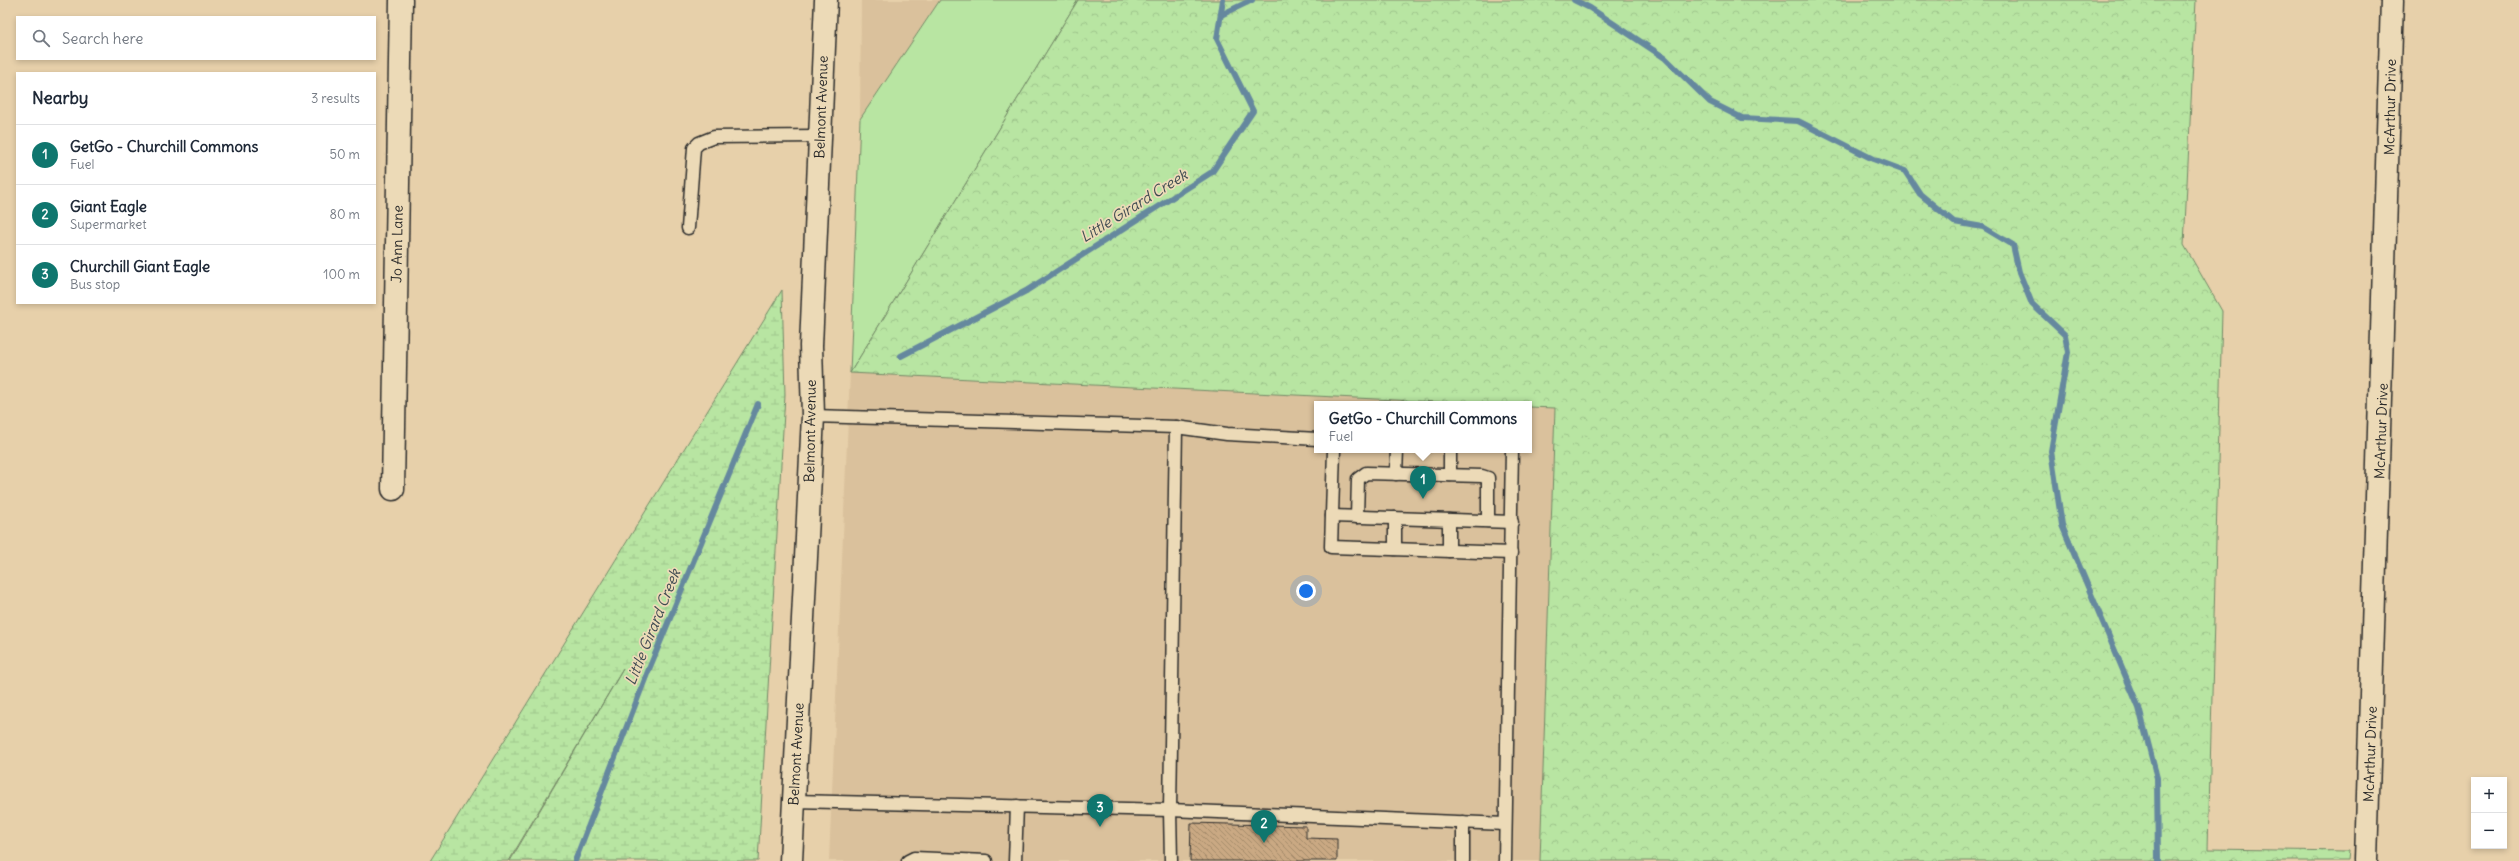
<!DOCTYPE html>
<meta charset="utf-8">
<style>
body{margin:0;font-family:Delius,sans-serif;background:#f6f6f7;color:#1f2937}
.controls{position:absolute;right:12px;bottom:12px;display:grid;overflow:hidden;border-radius:0px;box-shadow:0 2px 6px #0003}
.controls button{width:36px;height:36px;display:grid;place-items:center;padding:0;border:0;border-bottom:1px solid #e0e1e3;background:#fff;color:#1f2937;font:20px sans-serif}
.you{position:absolute;left:1306px;top:591px;width:14px;height:14px;margin:-10px;border:3px solid #fff;border-radius:50%;background:#1a73e8;box-shadow:0 0 0 6px #1a73e833}
.badge{display:grid;place-items:center;width:26px;height:26px;border-radius:50%;background:#0f766e;color:#fff;font-size:13px;font-weight:700}
.pin{position:absolute;translate:-50% -33px;filter:drop-shadow(0 1px 2px #0008)}
.pin::after{content:'';position:absolute;top:21px;width:14px;height:12px;background:inherit;clip-path:polygon(0 0,100% 0,50% 100%)}
.popup{position:absolute;left:1314px;top:401px;width:218px;height:52px;box-sizing:border-box;display:grid;place-content:center;border-radius:0px;background:#fff;filter:drop-shadow(0 1px 3px #0005);font-size:13px;white-space:nowrap;color:#747a83}
.popup b{font-size:15px;color:#1f2937}
.popup::after{content:'';position:absolute;left:50%;top:100%;margin-left:-8px;border:8px solid transparent;border-top-color:#fff}
.list{margin:0;padding:0;list-style:none}
h2{display:flex;justify-content:space-between;align-items:center;height:52px;margin:0;padding:0 16px;font-size:17px}
h2 small{font-size:13px;font-weight:400;color:#747a83}
.list li{display:grid;grid-template-columns:26px 1fr auto;gap:12px;align-items:center;box-sizing:border-box;height:60px;padding:0 16px;border-top:1px solid #e0e1e3}
.list b{display:block;font-size:15px;white-space:nowrap}
.list p{margin:0;font-size:13px;white-space:nowrap;color:#747a83}
.list em{font-size:13px;font-style:normal;color:#747a83}
.icon{flex:none;width:22px;height:22px;fill:none;stroke:currentColor;stroke-width:2;stroke-linecap:round;stroke-linejoin:round}
.map{position:relative;flex:none;width:2519px;height:861px;overflow:hidden}
.search{position:absolute;background:#fff;box-shadow:0 2px 6px #0003;left:16px;top:16px;width:360px;height:44px;display:flex;align-items:center;gap:10px;box-sizing:border-box;padding:0 14px;border-radius:0px;color:#747a83;font-size:15px}
.panel{position:absolute;background:#fff;box-shadow:0 2px 6px #0003;left:16px;top:72px;width:360px;height:232px;border-radius:0px}
.map>svg:first-child{display:block}
</style>
<div class="map">
<svg width="2519" height="861" viewBox="0 0 2519 861">
<defs>
<pattern id="forest-crowns" width="20" height="18" patternUnits="userSpaceOnUse"><rect width="20" height="18" fill="#b8e5a2"/><path d="M2 6a3 3 0 1 1 6 0M12 15a3 3 0 1 1 6 0" fill="none" stroke="#9ec58c"/></pattern>
<pattern id="wetland-marsh" width="20" height="14" patternUnits="userSpaceOnUse"><rect width="20" height="14" fill="#b8e5a2"/><path d="M1 5h8M5 5V1M11 12h8M15 12V8" fill="none" stroke="#9ec58c"/></pattern>
<pattern id="building-back-hatch" width="6" height="6" patternUnits="userSpaceOnUse"><rect width="6" height="6" fill="#caa983"/><path d="M-1 5l2 2M0 0l6 6M5-1l2 2" fill="none" stroke="#a48a6b"/></pattern>
</defs>
<rect width="100%" height="100%" fill="#e7d0aa"/>
<filter id="ink" filterUnits="userSpaceOnUse"><feTurbulence type="fractalNoise" baseFrequency=".025" numOctaves="2"/><feDisplacementMap in="SourceGraphic" scale="8" xChannelSelector="R" yChannelSelector="G"/><feConvolveMatrix kernelMatrix="1 2 1 2 8 2 1 2 1" color-interpolation-filters="sRGB"/></filter>
<g filter="url(#ink)">
<!-- built -->
<g fill="#dac19c">
<path d="M861 0H940L860 119Z"/>
<path d="M850 373 1477 404H1317V450H1529V407L1555 408 1540 861H829Z"/>
</g>
<!-- grass -->
<path fill="#b8e5a2" stroke="#728866" d="M940 0H1078L850 373 860 119Z"/>
<!-- forest -->
<path fill="url(#forest-crowns)" stroke="#728866" d="M1078 0H2196L2184 245 2222 311 2208 849 2349 851 2348 861H1540L1555 408 1529 407V404H1477L850 373Z"/>
<!-- wetland -->
<path fill="url(#wetland-marsh)" stroke="#728866" d="M782 290 785 395 758 861H510L623 669 509 861H430Z"/>
<g fill="none" stroke-linecap="round" stroke-linejoin="round">
<!-- stream -->
<g stroke="#65889e" stroke-width="6">
<path d="M1574 0 1590 8 1665 58 1710 102 1742 118 1798 121 1873 159 1905 171 1920 194 1954 222 1983 227 2013 245 2019 272 2032 304 2065 335 2068 352 2051 451 2062 525 2139 708 2157 778 2158 861"/>
<path d="M1221 15 1252 0"/>
<path d="M901 356 1026 291 1212 172 1253 111 1217 39 1223 0"/>
<path d="M575 861 647 674 758 404"/>
</g>
</g>
<!-- building -->
<path fill="url(#building-back-hatch)" stroke="#2b2b2b" d="M1191 823 1306 826V838L1337 839V861H1190Z"/>
<g fill="none" stroke-linecap="round" stroke-linejoin="round">
<!-- service casing -->
<g stroke="#2b2b2b" stroke-width="15">
<g id="service">
<path d="M688 228 694 148 699 143 714 137 820 136"/>
<path d="M813 416 1176 427 1227 434 1317 439"/>
<path d="M1334 450 1331 547 1511 553"/>
<path d="M1396 474 1397 450"/>
<path d="M1450 475V450"/>
<path d="M1332 516 1512 522"/>
<path d="M1357 517 1358 479 1366 473 1482 476 1488 478V521"/>
<path d="M1395 549V518"/>
<path d="M1449 551V520"/>
<path d="M794 801 1170 810 1505 824"/>
<path d="M908 861 914 858 986 861"/>
<path d="M1015 861 1017 806"/>
<path d="M1171 861 1170 810 1176 427"/>
<path d="M1463 861V822"/>
<path d="M1505 861 1512 450"/>
</g>
</g>
<!-- minor casing -->
<g stroke="#2b2b2b" stroke-width="25">
<g id="minor">
<path d="M393 489 401 0"/>
<path d="M2366 861 2392 0"/>
</g>
</g>
<!-- secondary casing -->
<g stroke="#2b2b2b" stroke-width="25">
<path id="secondary" d="M791 861 813 416 811 346 826 0"/>
</g>
<!-- service -->
<use href="#service" stroke="#ecdab7" stroke-width="12"/>
<!-- minor -->
<use href="#minor" stroke="#ecdab7" stroke-width="22"/>
<!-- secondary -->
<use href="#secondary" stroke="#ecdab7" stroke-width="22"/>
</g>
</g>
<g text-anchor="middle" stroke-width="3.5" stroke-linejoin="round" paint-order="stroke">
<!-- street labels -->
<g font-size="14" fill="#2b2b2b" stroke="#ecdab7">
<text transform="translate(821 107) rotate(-88)" y="5">Belmont Avenue</text>
<text transform="translate(2390 107) rotate(-89)" y="5">McArthur Drive</text>
<text transform="translate(397 244) rotate(-89)" y="5">Jo Ann Lane</text>
<text transform="translate(810 431) rotate(-89)" y="5">Belmont Avenue</text>
<text transform="translate(2381 431) rotate(-88)" y="5">McArthur Drive</text>
<text transform="translate(796 754) rotate(-87)" y="5">Belmont Avenue</text>
<text transform="translate(2370 754) rotate(-88)" y="5">McArthur Drive</text>
</g>
<!-- water labels -->
<g font-size="15" font-style="italic" fill="#3e4a51" stroke="#ecdab7">
<text transform="translate(1134 206) rotate(-32)" y="5">Little Girard Creek</text>
<text transform="translate(653 627) rotate(-68)" y="5">Little Girard Creek</text>
</g>
</g>
</svg>
<div class="controls">
<button>+</button>
<button>−</button>
</div>
<div class="you"></div>
<div class="pin badge" style="left:1423px;top:499px">1</div>
<div class="popup"><b>GetGo - Churchill Commons</b>Fuel</div>
<div class="pin badge" style="left:1264px;top:843px">2</div>
<div class="pin badge" style="left:1100px;top:827px">3</div>
<div class="search"><svg class="icon" aria-label="search" viewBox="0 0 24 24"><circle cx="10" cy="10" r="6"/><path d="M15 15l6 6"/></svg>Search here</div>
<section class="panel">
<h2>Nearby<small>3 results</small></h2>
<ul class="list">
<li><span class="badge">1</span><div><b>GetGo - Churchill Commons</b><p>Fuel</p></div><em>50 m</em></li>
<li><span class="badge">2</span><div><b>Giant Eagle</b><p>Supermarket</p></div><em>80 m</em></li>
<li><span class="badge">3</span><div><b>Churchill Giant Eagle</b><p>Bus stop</p></div><em>100 m</em></li>
</ul>
</section>
</div>
